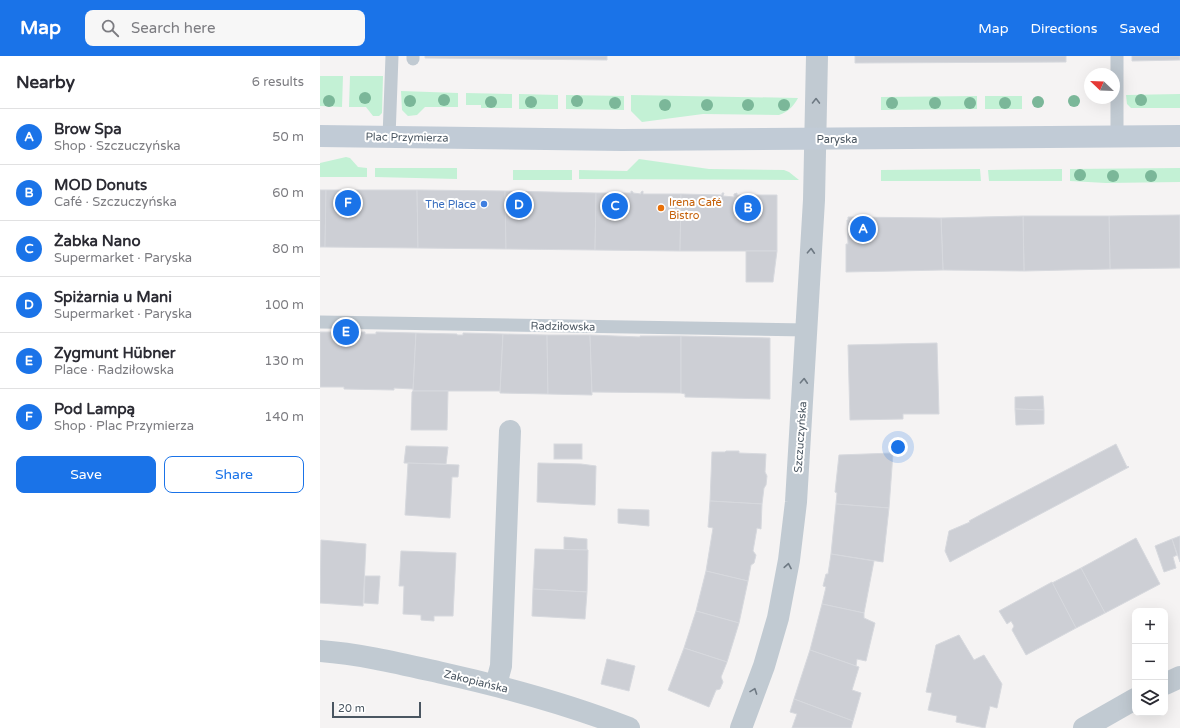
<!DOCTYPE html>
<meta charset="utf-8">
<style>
body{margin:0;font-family:"Varela Round",sans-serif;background:#f7f7f7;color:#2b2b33}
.controls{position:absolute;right:12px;bottom:12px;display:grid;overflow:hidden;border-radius:8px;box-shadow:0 4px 16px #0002}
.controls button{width:36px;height:36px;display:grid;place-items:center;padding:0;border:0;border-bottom:1px solid #e1e1e2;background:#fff;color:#2b2b33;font:20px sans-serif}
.compass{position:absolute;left:764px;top:12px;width:36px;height:36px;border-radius:50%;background:#fff;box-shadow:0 4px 16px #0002;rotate:293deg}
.scale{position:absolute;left:12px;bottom:10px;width:89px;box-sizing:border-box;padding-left:4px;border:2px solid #4a5661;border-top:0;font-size:11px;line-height:14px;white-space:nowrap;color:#4a5661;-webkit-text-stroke:3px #fff;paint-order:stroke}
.you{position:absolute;left:578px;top:391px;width:14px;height:14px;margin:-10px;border:3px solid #fff;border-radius:50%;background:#1a73e8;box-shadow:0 0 0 6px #1a73e833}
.badge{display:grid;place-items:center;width:26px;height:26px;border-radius:50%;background:#1a73e8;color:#fff;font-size:13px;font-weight:700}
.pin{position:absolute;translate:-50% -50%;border:2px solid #fff;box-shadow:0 1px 4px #0006}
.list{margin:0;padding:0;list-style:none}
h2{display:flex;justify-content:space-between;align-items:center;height:52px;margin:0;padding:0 16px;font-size:17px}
h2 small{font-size:13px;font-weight:400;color:#7c7c81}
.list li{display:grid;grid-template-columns:26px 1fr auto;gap:12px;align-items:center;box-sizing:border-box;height:56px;padding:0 16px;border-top:1px solid #e1e1e2}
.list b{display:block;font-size:15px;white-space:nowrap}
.list p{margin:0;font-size:13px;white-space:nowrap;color:#7c7c81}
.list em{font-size:13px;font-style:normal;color:#7c7c81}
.actions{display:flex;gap:8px;padding:12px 16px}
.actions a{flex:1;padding:9px 0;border:1px solid #1a73e8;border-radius:8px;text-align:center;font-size:14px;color:#1a73e8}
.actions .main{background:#1a73e8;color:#fff}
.icon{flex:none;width:22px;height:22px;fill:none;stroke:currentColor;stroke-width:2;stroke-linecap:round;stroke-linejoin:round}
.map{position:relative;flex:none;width:860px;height:672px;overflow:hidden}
header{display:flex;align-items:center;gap:24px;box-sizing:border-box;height:56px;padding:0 20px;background:#1a73e8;color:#fff}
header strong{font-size:19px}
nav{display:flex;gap:22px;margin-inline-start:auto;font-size:14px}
.search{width:280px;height:36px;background:#f7f7f7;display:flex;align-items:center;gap:10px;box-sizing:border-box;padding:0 14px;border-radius:8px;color:#7c7c81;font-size:15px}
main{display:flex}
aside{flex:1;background:#fff}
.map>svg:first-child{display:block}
</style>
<header>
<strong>Map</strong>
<div class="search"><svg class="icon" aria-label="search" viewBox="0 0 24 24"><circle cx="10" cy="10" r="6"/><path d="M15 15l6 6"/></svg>Search here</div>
<nav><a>Map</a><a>Directions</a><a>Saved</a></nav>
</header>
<main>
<aside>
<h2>Nearby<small>6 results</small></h2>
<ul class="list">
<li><span class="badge">A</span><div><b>Brow Spa</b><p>Shop · Szczuczyńska</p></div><em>50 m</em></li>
<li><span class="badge">B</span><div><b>MOD Donuts</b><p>Café · Szczuczyńska</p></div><em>60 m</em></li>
<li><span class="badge">C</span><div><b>Żabka Nano</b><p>Supermarket · Paryska</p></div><em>80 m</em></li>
<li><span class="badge">D</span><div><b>Spiżarnia u Mani</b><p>Supermarket · Paryska</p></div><em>100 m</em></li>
<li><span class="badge">E</span><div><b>Zygmunt Hübner</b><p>Place · Radziłowska</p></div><em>130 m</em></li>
<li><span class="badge">F</span><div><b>Pod Lampą</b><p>Shop · Plac Przymierza</p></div><em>140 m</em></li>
</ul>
<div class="actions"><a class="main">Save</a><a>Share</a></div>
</aside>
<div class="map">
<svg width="860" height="672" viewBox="0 0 860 672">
<rect width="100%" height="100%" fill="#f5f3f3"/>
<!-- green -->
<g fill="#c3f1d5">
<path d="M0 20H23L22 51 0 50Z"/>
<path d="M30 20H63L62 57 59 60H53L46 51H29Z"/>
<path d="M81 35 138 37V51H105L97 59 88 60 82 54Z"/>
<path d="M146 37 192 38V52H161V49H146Z"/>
<path d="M199 38 238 39V53H199Z"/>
<path d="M860 38V52H811L807 48 806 39Z"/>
<path d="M246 39 304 40V54L246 53Z"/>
<path d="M311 39 478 42C473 51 468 56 459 59L383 58 322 66 311 55Z"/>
<path d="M657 40V53L561 54V41Z"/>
<rect x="665" y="40" width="37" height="13"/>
<path d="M26 101 30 102 38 111 47 112V121H0V107Z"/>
<path d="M319 103 389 113 464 114 469 116 479 124 259 123V114L307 115Z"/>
<path d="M55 112H137V123L55 121Z"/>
<path d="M860 112V126L786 127 750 125V113Z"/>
<path d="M660 113 661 125H561V114Z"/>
<path d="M742 113V125H669L668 114Z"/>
<rect x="193" y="114" width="59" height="10"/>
</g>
<!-- building -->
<g fill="#cdcfd5" stroke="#d7d9de">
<path d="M105 0H287V4L105 2Z"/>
<path d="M535 0H746V6L535 7Z"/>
<path d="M812 0H860V4L812 5Z"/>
<path d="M0 134H6L5 191H0Z"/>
<path d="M6 134H97L98 192 5 191Z"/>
<path d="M97 134 185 135 186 193 98 192Z"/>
<path d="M185 135 276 137 275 194 186 193Z"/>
<path d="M311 135 313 136V137L321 138V136L323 135V138H361L360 195 275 194 276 137H311Z"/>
<path d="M402 137H404L403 140 414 141V138L417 137V139H457V195H360L361 138 402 139Z"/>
<path d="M860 159V212L790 213 789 160Z"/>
<path d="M703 160H789L790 213 704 215Z"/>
<path d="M703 160 704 215 623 214 621 162Z"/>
<path d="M528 161 621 162 623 214 526 216V188H528L527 164H528Z"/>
<path d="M426 195H457L453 226H426Z"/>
<path d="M0 276H45V278H56V276L96 277 93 333 74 332V334L24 333V331H0Z"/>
<path d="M96 277 137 278V279H143V277L183 278 180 335H93Z"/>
<path d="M183 278 227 279 228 338 180 337Z"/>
<path d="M227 279H270L272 339 228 338Z"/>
<path d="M270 279 320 281V280H361V337L272 336Z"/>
<path d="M361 280 450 282V343L365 341V338L361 337Z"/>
<path d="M617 287 619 358H583V363L530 364 528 289Z"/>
<path d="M93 335H128L127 374H91L92 336Z"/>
<path d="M723 340 724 354 695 353V341Z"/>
<path d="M695 353 724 354V368L696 369Z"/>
<rect x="234" y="388" width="28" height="15"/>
<path d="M796 388 807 411 808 410 809 411 630 506 625 495 629 475 650 466 649 465 660 459Z"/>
<path d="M86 390 128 391 126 408 84 407Z"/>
<path d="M406 395H419V397L446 398 445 416 447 420 446 429 444 432 442 448 390 445 392 396H405Z"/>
<path d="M573 397 569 452 516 448 517 437 515 436 519 399Z"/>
<path d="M88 407 139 409 138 421H132L130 462 85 459Z"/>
<path d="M218 407 261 408 276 410 275 449 217 446Z"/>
<path d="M390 445 442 448 441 473 437 472 433 495 436 499 434 507 431 509 428 525 386 515 393 472 388 471Z"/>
<path d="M516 448 569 452 563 506 511 498Z"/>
<path d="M298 453 329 454V470L298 467Z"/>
<path d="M860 480V506L852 483Z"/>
<path d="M244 481 267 483V494H244Z"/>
<path d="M816 482 840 528 785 557 761 512Z"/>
<path d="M852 483 857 499 853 501 856 512 844 516 835 490Z"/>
<path d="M1 484 46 488 43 550 0 547Z"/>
<path d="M215 493 268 494 267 536 213 533Z"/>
<path d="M81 495 136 497 133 560H114V565L101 564V559L83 558 84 530H79Z"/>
<path d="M511 498 554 505 544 557 502 548 506 531 503 530 506 518H508Z"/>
<path d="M761 512 785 557 756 572 732 527Z"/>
<path d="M386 515 428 525 419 567 376 555Z"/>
<path d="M45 520H60L58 548 44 547Z"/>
<path d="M732 526 756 572 706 599 692 574 694 570 691 565 687 568 679 555Z"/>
<path d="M213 533 267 536 265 563 212 560Z"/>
<path d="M502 548 544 557V562L555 567 546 605 537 603 536 610 490 594Z"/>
<path d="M376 555 419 567 407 606 364 592Z"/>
<path d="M639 579 654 604 664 599 682 628 677 652 670 650 665 672 636 666 637 660 608 654 612 637 606 636 616 589Z"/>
<path d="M364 592 407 606 401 621 403 626 400 633 396 634 389 651 348 634Z"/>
<path d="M490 594 539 611 532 634 541 637 533 665 474 643Z"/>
<path d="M287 603 315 610 309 635 281 628Z"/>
<path d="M474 643 533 665 531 672H472L477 658 470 656Z"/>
</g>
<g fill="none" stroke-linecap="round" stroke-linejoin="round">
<!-- lane -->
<g stroke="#c1cad2" stroke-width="13">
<path d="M797 0V81"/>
<path d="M93 3V0"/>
<path d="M69 81 72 0"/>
<path d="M0 266 487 274"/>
</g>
<!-- street -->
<g stroke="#c1cad2" stroke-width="22">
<path d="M0 595C41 598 82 608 122 617 185 631 248 648 309 672"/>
<path d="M845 628 860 621"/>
<path d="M176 629 181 610 190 375"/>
<path d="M421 672 444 610 458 562 469 504 476 446 494 144 497 0"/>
<path d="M764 672 815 643"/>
</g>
<!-- secondary -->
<path stroke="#c1cbd6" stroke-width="22" d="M0 80 302 84 860 80"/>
</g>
<!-- trees -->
<g fill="#7bb799">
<circle cx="45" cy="42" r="6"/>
<circle cx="124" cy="44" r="6"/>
<circle cx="821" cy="44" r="6"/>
<circle cx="9" cy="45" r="6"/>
<circle cx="90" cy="45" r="6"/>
<circle cx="257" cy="45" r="6"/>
<circle cx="754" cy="45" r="6"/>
<circle cx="171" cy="46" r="6"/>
<circle cx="211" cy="46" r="6"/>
<circle cx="718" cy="46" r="6"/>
<circle cx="295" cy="47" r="6"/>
<circle cx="572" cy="47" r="6"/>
<circle cx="615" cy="47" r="6"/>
<circle cx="650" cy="47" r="6"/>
<circle cx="685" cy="47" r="6"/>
<circle cx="345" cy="49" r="6"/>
<circle cx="387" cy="49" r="6"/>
<circle cx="428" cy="49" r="6"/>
<circle cx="464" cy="49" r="6"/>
<circle cx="760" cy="119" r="6"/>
<circle cx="793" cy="120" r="6"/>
<circle cx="831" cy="120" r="6"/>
</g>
<!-- one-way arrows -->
<defs><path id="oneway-chevron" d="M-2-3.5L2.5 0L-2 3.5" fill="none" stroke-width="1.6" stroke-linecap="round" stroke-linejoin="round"/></defs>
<g stroke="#6e7983">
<use href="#oneway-chevron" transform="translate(496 45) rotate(-89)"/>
<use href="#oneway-chevron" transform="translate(491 195) rotate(-87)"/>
<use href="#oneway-chevron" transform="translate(484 325) rotate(-87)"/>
<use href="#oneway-chevron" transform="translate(468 510) rotate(-80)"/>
<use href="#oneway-chevron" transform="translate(434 635) rotate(-70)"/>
</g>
<!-- markers -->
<circle fill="#3f7fe0" stroke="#fff" stroke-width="1.5" cx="164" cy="148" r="4"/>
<circle fill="#e8710a" stroke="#fff" stroke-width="1.5" cx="341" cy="152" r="4"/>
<g text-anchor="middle" stroke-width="4" stroke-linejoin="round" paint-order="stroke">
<!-- street labels -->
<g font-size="11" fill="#4a5661" stroke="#fff">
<text transform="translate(87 81) rotate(1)" y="4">Plac Przymierza</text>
<text x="517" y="87">Paryska</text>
<text transform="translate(243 270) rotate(1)" y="4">Radziłowska</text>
<text transform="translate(480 381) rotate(-86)" y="4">Szczuczyńska</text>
<text transform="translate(156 625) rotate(14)" y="4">Zakopiańska</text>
</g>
<!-- food labels -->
<g font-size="11" fill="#c56008" stroke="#fff" text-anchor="start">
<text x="349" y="150">Irena Café<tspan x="349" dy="13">Bistro</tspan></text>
</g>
<!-- shop labels -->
<g font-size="11" fill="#366cbe" stroke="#fff" text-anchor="end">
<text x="156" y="152">The Place</text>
</g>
</g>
</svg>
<div class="controls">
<button>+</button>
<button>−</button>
<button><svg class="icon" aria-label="layers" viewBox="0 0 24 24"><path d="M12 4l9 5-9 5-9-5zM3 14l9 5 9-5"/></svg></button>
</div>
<svg class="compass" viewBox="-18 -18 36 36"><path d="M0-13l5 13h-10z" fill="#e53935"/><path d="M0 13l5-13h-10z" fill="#7c7c81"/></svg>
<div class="scale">20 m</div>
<div class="you"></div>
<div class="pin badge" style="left:543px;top:173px">A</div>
<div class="pin badge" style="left:428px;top:152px">B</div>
<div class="pin badge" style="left:295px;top:150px">C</div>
<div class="pin badge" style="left:199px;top:149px">D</div>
<div class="pin badge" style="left:26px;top:276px">E</div>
<div class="pin badge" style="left:28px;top:147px">F</div>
</div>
</main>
